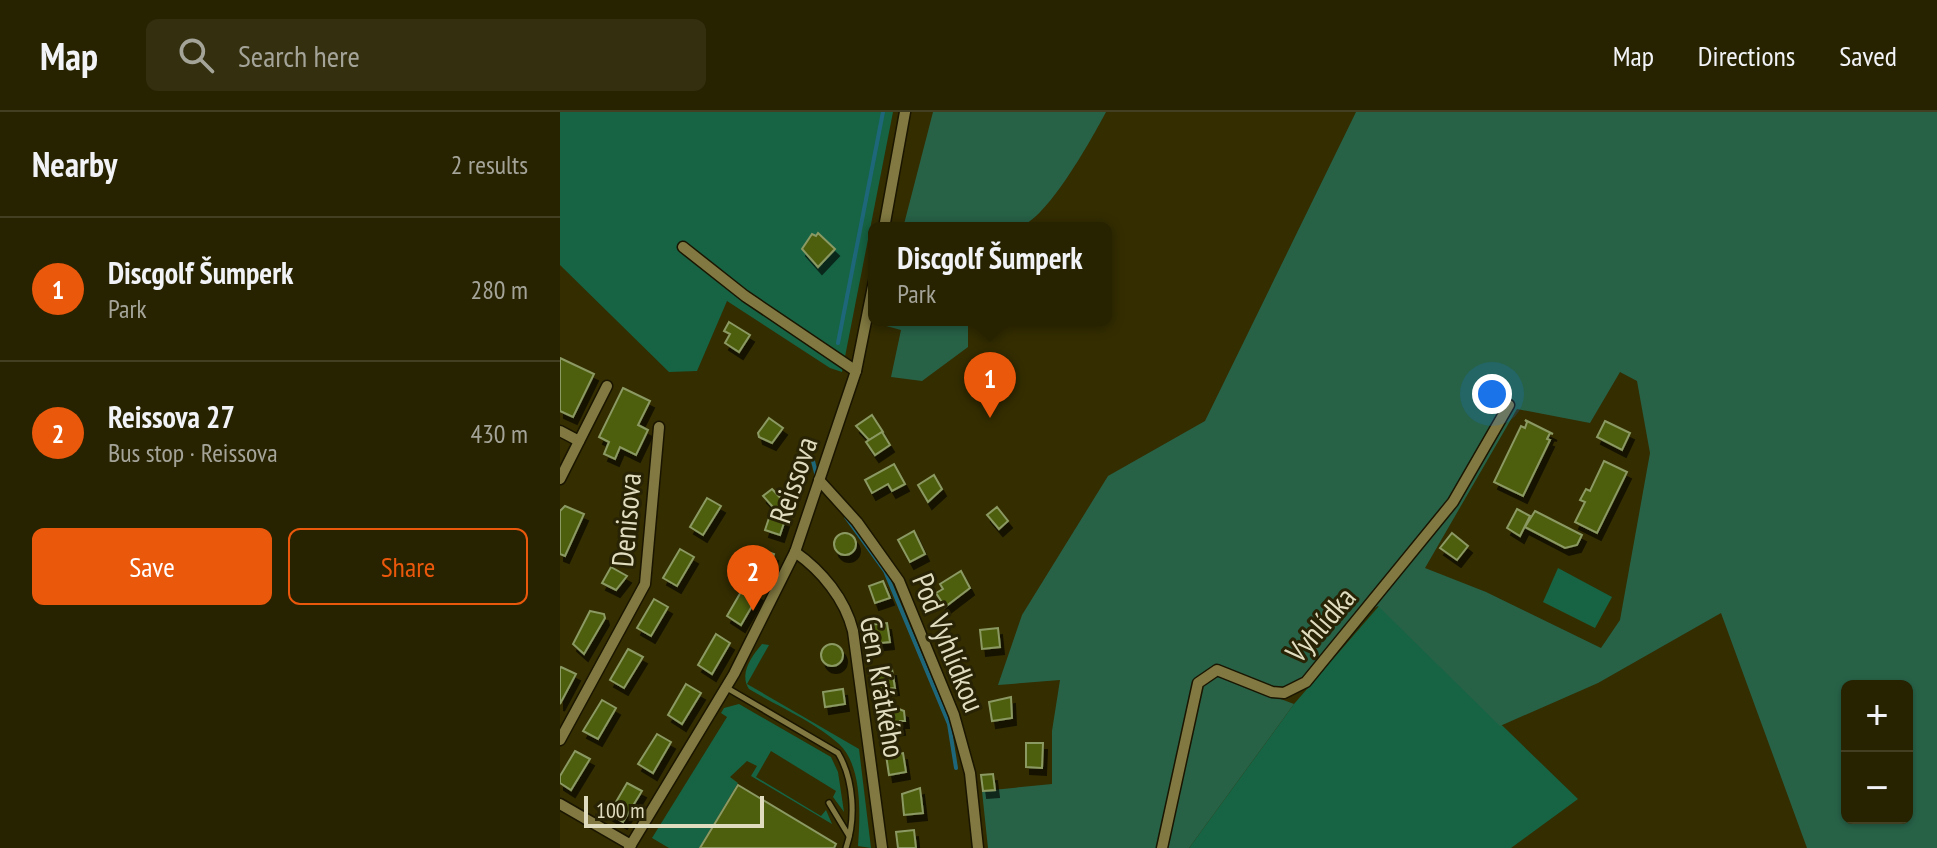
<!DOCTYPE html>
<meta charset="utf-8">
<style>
body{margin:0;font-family:"PT Sans Narrow",sans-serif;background:#332f0f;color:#f1f3f6}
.controls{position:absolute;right:24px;bottom:24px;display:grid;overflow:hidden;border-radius:12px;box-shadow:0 2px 6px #0004}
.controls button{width:72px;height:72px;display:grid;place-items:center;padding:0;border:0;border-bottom:2px solid #433f22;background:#272200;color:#f1f3f6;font:40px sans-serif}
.scale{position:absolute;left:24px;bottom:20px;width:180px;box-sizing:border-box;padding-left:8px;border:4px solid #e0dcbf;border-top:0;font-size:22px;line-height:28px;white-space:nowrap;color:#e0dcbf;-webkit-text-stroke:6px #282305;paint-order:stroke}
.you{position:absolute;left:932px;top:282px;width:28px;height:28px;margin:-20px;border:6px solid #fff;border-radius:50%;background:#1a73e8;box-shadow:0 0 0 12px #1a73e833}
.badge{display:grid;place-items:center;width:52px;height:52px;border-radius:50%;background:#ea580c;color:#fff;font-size:26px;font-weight:700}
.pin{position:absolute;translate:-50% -66px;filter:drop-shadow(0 2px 4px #0008)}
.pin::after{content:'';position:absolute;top:42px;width:28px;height:24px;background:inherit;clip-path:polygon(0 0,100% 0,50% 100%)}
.popup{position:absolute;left:308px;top:110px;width:244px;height:104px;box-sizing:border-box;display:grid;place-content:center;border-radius:12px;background:#272200;filter:drop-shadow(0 2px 6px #0005);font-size:26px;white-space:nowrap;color:#a4a499}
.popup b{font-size:30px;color:#f1f3f6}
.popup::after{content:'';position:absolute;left:50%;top:100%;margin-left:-16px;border:16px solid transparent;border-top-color:#272200}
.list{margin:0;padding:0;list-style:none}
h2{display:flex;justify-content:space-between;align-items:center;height:104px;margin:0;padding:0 32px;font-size:34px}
h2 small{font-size:26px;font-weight:400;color:#a4a499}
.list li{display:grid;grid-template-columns:52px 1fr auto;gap:24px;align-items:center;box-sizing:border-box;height:144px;padding:0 32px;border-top:2px solid #433f22}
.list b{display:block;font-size:30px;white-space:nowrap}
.list p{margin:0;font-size:26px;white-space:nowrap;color:#a4a499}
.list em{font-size:26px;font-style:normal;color:#a4a499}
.actions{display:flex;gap:16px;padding:24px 32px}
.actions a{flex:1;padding:18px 0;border:2px solid #ea580c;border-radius:12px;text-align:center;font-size:28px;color:#ea580c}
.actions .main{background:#ea580c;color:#fff}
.icon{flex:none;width:44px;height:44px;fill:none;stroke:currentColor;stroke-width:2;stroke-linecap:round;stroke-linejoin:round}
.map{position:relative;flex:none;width:1377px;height:736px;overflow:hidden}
header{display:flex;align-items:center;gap:48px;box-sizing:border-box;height:112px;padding:0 40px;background:#272200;border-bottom:2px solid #433f22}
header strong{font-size:38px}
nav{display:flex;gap:44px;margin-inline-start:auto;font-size:28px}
.search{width:560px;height:72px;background:#332f0f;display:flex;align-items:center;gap:20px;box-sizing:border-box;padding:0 28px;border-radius:12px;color:#a4a499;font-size:30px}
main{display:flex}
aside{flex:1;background:#272200}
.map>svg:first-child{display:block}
</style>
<header>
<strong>Map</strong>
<div class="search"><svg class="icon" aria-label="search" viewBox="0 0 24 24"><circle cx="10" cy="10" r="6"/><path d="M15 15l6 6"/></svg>Search here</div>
<nav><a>Map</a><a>Directions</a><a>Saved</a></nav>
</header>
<main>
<aside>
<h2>Nearby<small>2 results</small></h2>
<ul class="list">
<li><span class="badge">1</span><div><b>Discgolf Šumperk</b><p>Park</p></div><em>280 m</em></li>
<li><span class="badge">2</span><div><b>Reissova 27</b><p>Bus stop · Reissova</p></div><em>430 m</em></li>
</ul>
<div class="actions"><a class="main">Save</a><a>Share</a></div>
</aside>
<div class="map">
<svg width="1377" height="736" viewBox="0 0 1377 736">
<defs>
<filter id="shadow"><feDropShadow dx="4" dy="7" stdDeviation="0" flood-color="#0009"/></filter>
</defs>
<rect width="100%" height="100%" fill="#342d00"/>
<!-- green -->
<g fill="#166444">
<path d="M0 0H333L282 260 270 256 167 189 137 259 109 260 0 153Z"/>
<path d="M998 456 1052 485 1035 516 983 490Z"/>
<path d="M819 494 1018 687 951 736H629L734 592Z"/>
<path d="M202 532 209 533 187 572 299 637 311 736 298 734C300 705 303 654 279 632 255 610 217 594 189 577 179 562 191 545 202 532Z"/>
<path d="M179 592 271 645 278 660 284 700 273 685 276 679 211 639 196 665 261 704 266 698 272 712 191 664 197 654 187 649 170 665 178 671 139 736H109L92 726 167 605 161 601 164 596Z"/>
</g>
<!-- forest -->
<g fill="#276247" fill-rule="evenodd">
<path d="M373 0H546C531 28 490 102 462 114 444 122 368 116 343 116Z"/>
<path d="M796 0H1377V736H1247L1161 501 1038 571 940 614 818 494 787 512 734 576 676 570 734 592 629 736H428L422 679 492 672V619L500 568 438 573 462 503 548 364 645 309ZM1060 260 1077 269 1090 341 1060 508 1041 536 926 480 865 456 957 297 1030 311ZM1287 574H1347V706H1287Z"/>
<path d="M320 208H408V235L362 269 331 265 341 218 319 212Z"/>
</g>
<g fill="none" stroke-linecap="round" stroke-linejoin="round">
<!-- stream -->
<g stroke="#1e677b" stroke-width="4">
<path d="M278 231 323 0"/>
<path d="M253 349 257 365"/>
<path d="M286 405 325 459 389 612 396 656"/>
</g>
</g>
<!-- building -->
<g fill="#4e5e0f" stroke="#8b9963" stroke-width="2" filter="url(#shadow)">
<path d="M258 121 275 137 258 155 242 137 252 122 256 124Z"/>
<path d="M169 210 190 223 179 240 165 231 170 222 164 219Z"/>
<path d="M0 246 34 262 13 305 0 299Z"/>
<path d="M63 276 90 289 78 313 88 318 76 343 60 335 55 347 44 342 49 330 39 325Z"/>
<path d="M312 303 323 320 309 328 296 314Z"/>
<path d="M209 306 223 316 212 331 199 325 198 321Z"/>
<path d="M965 308 993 322 990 321 987 327 990 328 963 384 934 370 961 314 965 316 967 310Z"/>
<path d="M1045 309 1070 321 1062 338 1037 325Z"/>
<path d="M322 320 330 333 315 343 306 330Z"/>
<path d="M1044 349 1067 360 1037 421 1015 410 1025 390 1020 388 1026 377 1030 379Z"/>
<path d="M334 352 345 372 332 379 328 372 312 381 305 368Z"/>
<path d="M374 363 382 377 368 390 358 373Z"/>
<path d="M212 377 228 394 223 405 212 401 213 395 203 384Z"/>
<path d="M147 386 161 394 143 423 130 415Z"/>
<path d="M5 394 24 402 5 444 0 442V399Z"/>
<path d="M437 395 448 409 439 417 427 403Z"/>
<path d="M957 397 970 404 960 424 947 416Z"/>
<path d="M975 399 1022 423 1017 433 1005 436 965 415Z"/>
<path d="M210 403 225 408 220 423 205 418Z"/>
<path d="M354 419 365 442 350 450 338 428Z"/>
<path d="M892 421 908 434 897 448 880 436Z"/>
<circle cx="285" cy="432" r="11"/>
<path d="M197 436 214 442 208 459 191 453Z"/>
<path d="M120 437 134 445 117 474 103 466Z"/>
<path d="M51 455 67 464 56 478 42 471Z"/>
<path d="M401 459 410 476 385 495 376 481 383 477 380 472Z"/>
<path d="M323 469 330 486 315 491 309 474Z"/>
<path d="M185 473 199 482 181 513 167 504Z"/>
<path d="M94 487 108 495 91 524 77 516Z"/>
<path d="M30 499 44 502 45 506 24 542 13 532Z"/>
<path d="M327 511 330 530 311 532 309 513Z"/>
<path d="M438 516 440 535 422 537 420 518Z"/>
<path d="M156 522 170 531 152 562 138 553Z"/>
<circle cx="272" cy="543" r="11"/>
<path d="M68 537 83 545 64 576 50 568Z"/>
<path d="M1 555 16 562 0 592V557Z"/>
<path d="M332 557 335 576 317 578 315 559Z"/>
<path d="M126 572 141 581 122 612 108 603Z"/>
<path d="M283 577 285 592 265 595 263 580Z"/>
<path d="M451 585 452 606 432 609 429 590Z"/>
<path d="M42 588 56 596 38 627 23 619Z"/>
<path d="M339 597 344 599 345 609H340L341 616 324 618 321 599Z"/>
<path d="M97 622 111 630 93 661 78 652Z"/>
<path d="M466 631H483L482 656 466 655Z"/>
<path d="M15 639 30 647 11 678 0 671V664Z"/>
<path d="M343 641 346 660 329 663 326 643Z"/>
<path d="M433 662 435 678 423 679 421 663Z"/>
<path d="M67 671 82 679 63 710 49 702Z"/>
<path d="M178 673 276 732 274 736H140Z"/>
<path d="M360 676 363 701 344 703 342 682Z"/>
<path d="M354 718 356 736H338L336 720Z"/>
</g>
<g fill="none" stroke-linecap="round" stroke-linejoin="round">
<!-- lane casing -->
<g stroke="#1a1500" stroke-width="8">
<g id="lane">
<path d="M167 576 278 641C294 668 296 707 286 736"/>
<path d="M269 691 289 724"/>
</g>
</g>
<!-- street casing -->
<g stroke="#1a1500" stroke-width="13">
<g id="street">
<path d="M324 116 345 0"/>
<path d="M123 135 185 184 296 259"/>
<path d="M0 319 19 329"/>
<path d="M0 367 47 274"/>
<path d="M259 368 297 410 339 469 394 603 410 661 418 736"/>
<path d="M235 440C262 459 285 487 293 519L322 736"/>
<path d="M0 628 85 472 99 315"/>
<path d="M0 692 71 733"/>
<path d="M69 736 174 562 235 440 296 259 314 169"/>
<path d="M602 736 638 571 657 558 712 580 724 581 746 570 893 390 949 293"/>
</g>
</g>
<!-- lane -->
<use href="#lane" stroke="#817941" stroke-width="5"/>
<!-- street -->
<use href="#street" stroke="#817941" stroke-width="10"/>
</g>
<g text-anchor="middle" stroke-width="6" stroke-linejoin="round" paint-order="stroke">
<!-- street labels -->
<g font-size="30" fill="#e0dcbf" stroke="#282305">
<text transform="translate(234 368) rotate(-71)" y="10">Reissova</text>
<text transform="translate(67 408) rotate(-85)" y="10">Denisova</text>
<text transform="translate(761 513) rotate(-49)" y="10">Vyhlídka</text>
<text transform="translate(388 531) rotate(68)" y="10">Pod Vyhlídkou</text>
<text transform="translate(322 575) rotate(80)" y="10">Gen. Krátkého</text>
</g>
</g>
</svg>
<div class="controls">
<button>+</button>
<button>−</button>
</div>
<div class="scale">100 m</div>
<div class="you"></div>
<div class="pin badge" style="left:430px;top:306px">1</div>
<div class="popup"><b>Discgolf Šumperk</b>Park</div>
<div class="pin badge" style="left:193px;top:499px">2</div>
</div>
</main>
